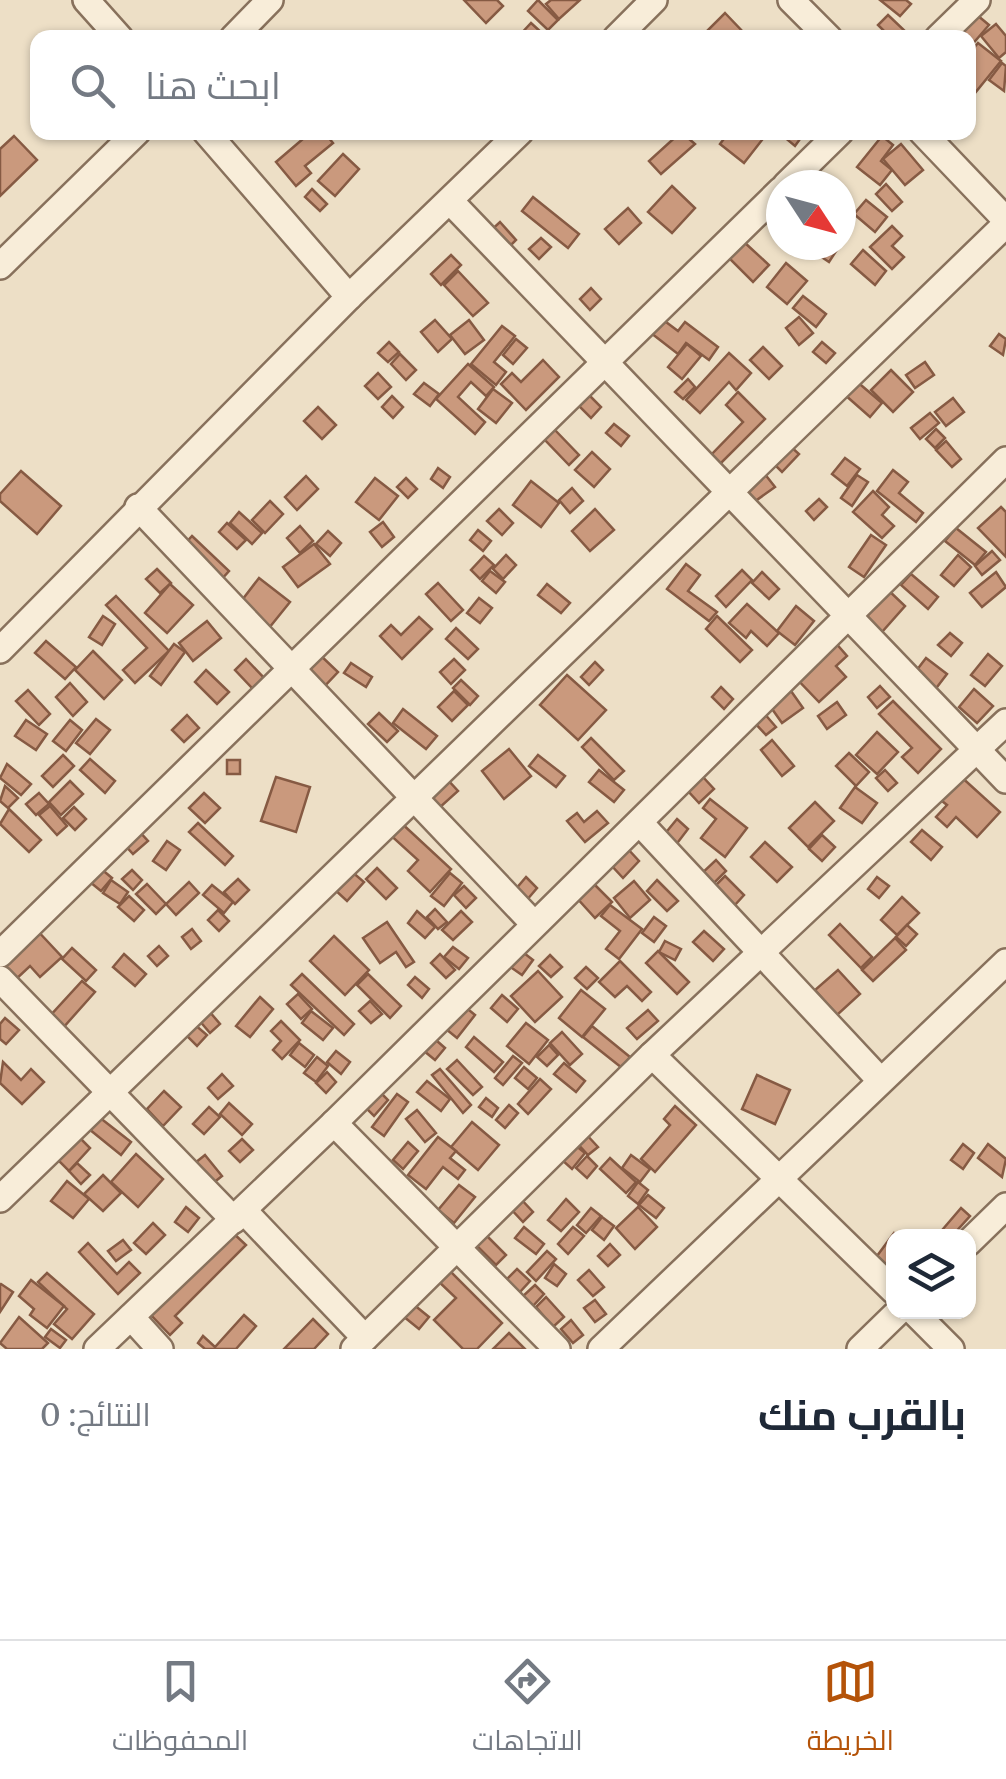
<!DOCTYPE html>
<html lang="ar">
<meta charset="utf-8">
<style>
body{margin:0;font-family:Merriweather,Cairo,serif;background:#f2f2f3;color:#1f2937;direction:rtl}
.controls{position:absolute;right:30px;bottom:30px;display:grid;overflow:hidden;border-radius:20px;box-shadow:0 2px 8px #0004}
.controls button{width:90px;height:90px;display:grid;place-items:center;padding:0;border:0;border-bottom:2px solid #e0e1e3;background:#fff;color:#1f2937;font:50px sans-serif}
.compass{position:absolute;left:766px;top:170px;width:90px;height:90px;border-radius:50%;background:#fff;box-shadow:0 2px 8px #0004;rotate:126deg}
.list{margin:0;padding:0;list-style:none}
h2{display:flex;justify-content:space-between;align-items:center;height:130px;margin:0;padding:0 40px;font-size:42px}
h2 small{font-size:32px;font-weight:400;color:#747a83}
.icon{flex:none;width:55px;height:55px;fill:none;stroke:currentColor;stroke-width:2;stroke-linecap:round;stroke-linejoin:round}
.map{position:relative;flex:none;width:1006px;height:1349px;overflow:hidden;direction:ltr}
.search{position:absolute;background:#fff;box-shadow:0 2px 8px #0004;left:30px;right:30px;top:30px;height:110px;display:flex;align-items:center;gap:25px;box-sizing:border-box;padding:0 35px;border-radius:20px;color:#747a83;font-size:38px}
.sheet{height:290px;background:#fff}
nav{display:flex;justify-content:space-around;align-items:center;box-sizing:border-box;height:140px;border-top:2px solid #e0e1e3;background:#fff;font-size:28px;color:#747a83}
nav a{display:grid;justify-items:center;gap:5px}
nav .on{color:#b45309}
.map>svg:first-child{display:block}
</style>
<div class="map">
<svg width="1006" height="1349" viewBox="0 0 1006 1349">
<rect width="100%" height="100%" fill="#eddfc6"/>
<!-- building -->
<g fill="#ca997d" stroke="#865a43" stroke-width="2.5">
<path d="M464 0H497L503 6 486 23Z"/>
<path d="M538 0 558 20 548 30 528 11Z"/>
<path d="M551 0H580L559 19 546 4Z"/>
<path d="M880 0H906L911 4 900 16Z"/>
<path d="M725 13 745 34 702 38 701 37Z"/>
<path d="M888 15 906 32 901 38H891L878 25Z"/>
<path d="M977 15 989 25 970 47 968 38 958 36Z"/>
<path d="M531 23 542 33 518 38V37Z"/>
<path d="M996 24 1006 36V52L999 58 981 36Z"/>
<path d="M978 43 1001 61 975 93 968 88V55Z"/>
<path d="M1002 63 1006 66 1004 91 989 80Z"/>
<path d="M311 132H324L333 143 305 166 311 173 296 186 276 162Z"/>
<path d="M681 132 695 144 661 174 649 161Z"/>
<path d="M729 132H753L762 140 744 163 720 144Z"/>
<path d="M785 132H805L795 146 783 136Z"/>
<path d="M14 136 37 160 0 196V149Z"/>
<path d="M882 136 893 145 881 161 892 170 880 185 857 167Z"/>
<path d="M901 144 923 170 905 185 883 159Z"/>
<path d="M343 154 359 169 335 196 318 181Z"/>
<path d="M886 184 902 202 892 211 876 194Z"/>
<path d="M672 186 695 208 672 233 648 212Z"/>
<path d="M312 189 327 204 320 211 305 197Z"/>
<path d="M533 197 579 234 568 248 522 211Z"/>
<path d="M866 200 887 217 875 232 854 214Z"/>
<path d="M628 208 641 223 619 244 605 229Z"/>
<path d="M500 222 516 240 505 251 488 233Z"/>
<path d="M892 226 902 236 892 246 904 257 892 269 870 247Z"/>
<path d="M541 238 551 247 539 259 529 249Z"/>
<path d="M744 242 769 265 753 282 729 258Z"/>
<path d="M823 245H840L829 262 817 254Z"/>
<path d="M863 250 886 271 875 285 851 264Z"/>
<path d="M451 255 461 265 441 285 431 274Z"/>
<path d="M786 263 807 281 787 304 767 287Z"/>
<path d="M458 271 488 303 473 316 444 285Z"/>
<path d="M591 288 601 299 590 310 580 299Z"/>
<path d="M803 296 826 314 816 327 793 308Z"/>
<path d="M799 317 813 333 799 345 786 328Z"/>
<path d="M662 319 678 331 685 322 718 347 709 360 686 343 678 354 651 333Z"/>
<path d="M435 320 452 339 438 352 421 332Z"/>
<path d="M469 320 484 340 465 354 450 335Z"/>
<path d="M502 326 515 336 494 362 506 372 496 385 471 364Z"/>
<path d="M999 334 1006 339 1003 355 990 346Z"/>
<path d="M516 339 527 348 513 364 503 355Z"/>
<path d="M389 342 399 352 388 362 378 353Z"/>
<path d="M822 342 835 353 826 363 813 352Z"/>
<path d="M687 344 701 356 682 379 668 367Z"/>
<path d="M763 347 782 366 769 379 750 360Z"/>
<path d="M729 353 751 373 736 390 729 382 700 413 686 400Z"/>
<path d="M400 354 416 370 406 380 391 364Z"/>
<path d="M543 360 559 377 526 410 501 384 512 373 521 382Z"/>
<path d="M925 362 934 375 915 388 906 375Z"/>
<path d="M468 364 494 387 486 396 471 382 458 397 485 422 475 434 436 399Z"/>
<path d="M891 370 913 392 893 412 871 390Z"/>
<path d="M378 373 391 387 378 399 365 386Z"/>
<path d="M688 379 695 387 683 399 675 392Z"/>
<path d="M855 380 882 403 870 417 844 394Z"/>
<path d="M424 383 439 394 430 406 414 394Z"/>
<path d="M493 389 512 403 496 423 478 409Z"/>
<path d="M738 392 765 419 720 464 711 455 743 422 726 405Z"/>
<path d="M588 394 601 407 591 418 578 405Z"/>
<path d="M392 396 403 407 393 418 382 407Z"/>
<path d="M953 398 964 412 946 426 935 412Z"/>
<path d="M318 407 336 425 322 439 304 421Z"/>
<path d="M930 413 939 423 920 439 911 428Z"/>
<path d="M614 424 629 436 621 446 606 433Z"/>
<path d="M554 429 579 455 569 465 544 439Z"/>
<path d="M936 429 945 438 935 448 926 439Z"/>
<path d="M946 441 961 459 952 467 936 450Z"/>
<path d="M790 446 799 454 782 472 773 463Z"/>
<path d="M592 452 610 469 594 487 575 470Z"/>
<path d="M845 458 860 469 847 486 832 474Z"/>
<path d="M438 468 450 477 443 488 431 479Z"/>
<path d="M893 470 908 482 899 493 923 513 916 522 877 491Z"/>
<path d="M21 471 61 506 37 534 0 501V494Z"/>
<path d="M764 473 775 487 754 502 743 488Z"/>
<path d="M857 475 868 482 852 506 841 498Z"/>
<path d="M306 476 318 489 297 510 285 497Z"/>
<path d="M375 478 398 496 379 520 356 502Z"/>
<path d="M406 478 417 489 408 498 397 487Z"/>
<path d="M531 481 559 503 541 527 513 505Z"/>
<path d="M572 488 583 501 570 513 559 500Z"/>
<path d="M873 491 889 507 882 515 894 526 882 538 853 512Z"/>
<path d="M819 499 827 507 814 520 806 511Z"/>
<path d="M270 501 283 514 265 533 252 520Z"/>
<path d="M1001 507 1006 512V557L978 528Z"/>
<path d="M499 509 513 523 502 535 487 521Z"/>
<path d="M595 509 614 530 590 551 572 531Z"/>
<path d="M239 512 262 533 252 544 230 523Z"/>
<path d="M383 522 394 537 382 547 370 532Z"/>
<path d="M227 523 246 540 237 549 219 532Z"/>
<path d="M300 526 313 541 300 553 287 538Z"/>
<path d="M956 528 986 552 975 565 945 541Z"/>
<path d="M478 530 491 541 483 551 470 540Z"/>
<path d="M328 531 341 543 330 556 316 544Z"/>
<path d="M871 535 886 545 864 577 849 567Z"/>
<path d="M192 536 229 571 220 581 183 546Z"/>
<path d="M314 544 330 564 298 587 283 567Z"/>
<path d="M992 551 1000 560 982 575 975 566Z"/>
<path d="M506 555 516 565 503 579 493 569Z"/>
<path d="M958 555 971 567 954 586 941 575Z"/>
<path d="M484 556 494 565 480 579 471 570Z"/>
<path d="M686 564 700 575 688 591 717 612 709 621 667 589Z"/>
<path d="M157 569 171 583 160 593 146 579Z"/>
<path d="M742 570 752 580 726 607 716 596Z"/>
<path d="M490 571 505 582 496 593 482 581Z"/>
<path d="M762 572 779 589 769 599 752 583Z"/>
<path d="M996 572 1006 587 982 607 970 593Z"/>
<path d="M911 574 938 597 928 609 901 585Z"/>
<path d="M259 578 290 602 269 628 239 604Z"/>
<path d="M438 583 463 610 451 621 426 594Z"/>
<path d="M170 584 193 605 167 633 145 613Z"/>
<path d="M547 584 570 603 561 613 538 595Z"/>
<path d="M886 588 905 606 882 632 862 614Z"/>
<path d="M116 596 169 651 135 683 123 670 147 648 106 605Z"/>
<path d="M479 598 492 608 480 623 467 613Z"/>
<path d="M747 604 779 633 767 646 751 631 746 638 729 623Z"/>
<path d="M796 606 814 621 795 645 777 631Z"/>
<path d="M103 616 115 624 102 645 89 637Z"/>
<path d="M717 616 752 650 740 662 706 629Z"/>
<path d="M419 617 432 629 402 659 380 636 391 625 401 635Z"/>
<path d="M207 621 221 638 193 661 179 643Z"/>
<path d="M456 628 478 649 468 659 446 639Z"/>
<path d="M950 633 962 643 951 656 938 645Z"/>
<path d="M46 641 76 667 65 679 35 653Z"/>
<path d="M834 641 847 656 836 666 846 677 819 702 795 677Z"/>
<path d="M174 644 185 652 161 685 150 676Z"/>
<path d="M93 651 122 680 104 699 75 670Z"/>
<path d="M319 654 338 672 321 690 303 672Z"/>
<path d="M988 654 1002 666 985 686 971 675Z"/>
<path d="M926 658 947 674 934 691 913 675Z"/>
<path d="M246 659 265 679 253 689 235 670Z"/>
<path d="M454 659 465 670 451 684 440 672Z"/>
<path d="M595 662 603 670 589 685 581 677Z"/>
<path d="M351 663 372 677 366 687 344 673Z"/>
<path d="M206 670 229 692 217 704 195 682Z"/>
<path d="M567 675 606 710 578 740 540 705Z"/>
<path d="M461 680 478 696 470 705 453 688Z"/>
<path d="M70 683 87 702 73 716 56 697Z"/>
<path d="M880 686 890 697 877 708 868 697Z"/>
<path d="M721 687 733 699 724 709 712 697Z"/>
<path d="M974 689 993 706 977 723 959 707Z"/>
<path d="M28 690 50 714 39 725 16 701Z"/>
<path d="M454 691 468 705 452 721 438 707Z"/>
<path d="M791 691 803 708 782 723 770 706Z"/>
<path d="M893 701 941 749 918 773 902 757 912 748 879 714Z"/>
<path d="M837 702 846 715 827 729 818 716Z"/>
<path d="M403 709 437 736 426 749 393 723Z"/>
<path d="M763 712 776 727 766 735 753 721Z"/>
<path d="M379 713 398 731 387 742 368 724Z"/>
<path d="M187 715 199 728 184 742 172 730Z"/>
<path d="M96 719 110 730 90 754 76 743Z"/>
<path d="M26 720 47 734 36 750 15 736Z"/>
<path d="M70 720 82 730 66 751 53 741Z"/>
<path d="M877 732 898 752 877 774 856 755Z"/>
<path d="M591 738 624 771 614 780 582 747Z"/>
<path d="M772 740 794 766 782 776 761 750Z"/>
<path d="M509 749 531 776 504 799 482 771Z"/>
<path d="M849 753 869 772 856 786 836 766Z"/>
<path d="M63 755 74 766 53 787 42 776Z"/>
<path d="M538 755 565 776 556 787 529 766Z"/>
<path d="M90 759 115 781 105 793 80 770Z"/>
<rect x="227" y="760" width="13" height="14"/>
<path d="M7 764 31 784 21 795 0 778Z"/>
<path d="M599 770 624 790 614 802 589 782Z"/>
<path d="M885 770 897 783 888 791 876 778Z"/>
<path d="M958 774 1000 812 977 837 956 817 947 827 936 817 947 805 937 797Z"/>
<path d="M276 777 310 787 296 832 261 821Z"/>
<path d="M703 777 714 789 699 803 688 791Z"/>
<path d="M447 779 458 791 438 809 428 797Z"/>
<path d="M70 781 83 794 61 815 49 802Z"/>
<path d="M5 786 18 798 8 808 0 801Z"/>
<path d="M855 787 877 803 862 823 840 808Z"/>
<path d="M39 793 49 804 36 815 26 804Z"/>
<path d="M204 793 220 808 205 823 189 808Z"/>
<path d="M710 799 747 828 725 857 701 838 716 819 703 808Z"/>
<path d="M815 802 834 821 808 847 789 828Z"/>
<path d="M50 806 67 826 57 835 39 815Z"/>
<path d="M74 807 86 819 75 830 63 818Z"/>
<path d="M9 809 41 840 29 852 0 824Z"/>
<path d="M597 811 608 823 585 842 567 821 577 813 584 822Z"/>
<path d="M677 819 688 829 675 846 663 836Z"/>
<path d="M398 820 451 869 430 892 408 871 418 860 387 832Z"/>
<path d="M198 823 233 856 225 865 189 832Z"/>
<path d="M138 830 148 841 133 854 123 843Z"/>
<path d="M922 830 942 847 931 860 911 842Z"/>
<path d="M822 835 835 847 822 861 809 849Z"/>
<path d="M167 841 180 850 166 870 153 861Z"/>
<path d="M765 842 792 867 777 882 751 857Z"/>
<path d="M627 848 639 861 623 878 611 865Z"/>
<path d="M716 860 726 871 710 887 700 875Z"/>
<path d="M100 868 112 878 101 891 90 882Z"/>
<path d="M377 868 397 888 386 899 366 879Z"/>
<path d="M132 870 142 880 133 890 122 879Z"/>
<path d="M351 871 364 882 347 901 334 889Z"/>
<path d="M450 873 462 883 444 906 431 896Z"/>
<path d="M725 876 744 895 734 906 714 887Z"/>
<path d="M526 877 537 888 526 901 515 890Z"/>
<path d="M877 877 889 886 879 898 868 889Z"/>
<path d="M238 879 249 890 235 904 224 892Z"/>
<path d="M111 880 128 892 120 904 103 893Z"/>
<path d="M657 880 678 901 667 911 647 891Z"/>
<path d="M634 881 650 900 630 918 614 898Z"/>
<path d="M189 882 199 893 176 915 166 904Z"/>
<path d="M592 882 612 902 595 918 576 897Z"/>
<path d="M147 884 166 904 156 914 136 894Z"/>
<path d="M212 885 233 902 224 913 203 895Z"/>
<path d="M464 886 476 898 466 908 454 895Z"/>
<path d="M129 896 144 910 134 921 118 907Z"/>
<path d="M902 897 919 913 897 935 881 920Z"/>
<path d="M610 905 642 929 619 959 606 949 620 931 601 916Z"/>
<path d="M435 909 447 922 438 929 427 917Z"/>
<path d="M218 910 229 921 219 931 208 920Z"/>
<path d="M417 911 435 927 425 938 408 923Z"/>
<path d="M461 911 472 922 453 940 442 930Z"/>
<path d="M654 917 666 926 654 942 642 933Z"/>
<path d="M387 922 414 962 406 967 396 952 380 963 363 938Z"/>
<path d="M840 924 872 957 861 968 829 935Z"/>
<path d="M907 925 917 934 906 946 896 937Z"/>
<path d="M34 927 62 957 40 977 30 966 13 982 0 968V959Z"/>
<path d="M192 929 201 941 191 949 182 937Z"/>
<path d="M704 931 724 949 713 961 693 942Z"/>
<path d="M334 936 369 970 345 995 310 961Z"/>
<path d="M895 938 906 950 873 981 862 970Z"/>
<path d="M665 941 681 949 675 960 659 952Z"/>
<path d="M159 946 168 956 157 966 148 956Z"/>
<path d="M453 947 468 958 459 969 444 957Z"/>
<path d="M72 948 96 970 86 981 62 959Z"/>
<path d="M520 950 533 960 522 975 509 966Z"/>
<path d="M658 951 689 982 677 994 646 963Z"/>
<path d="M124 954 146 974 135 986 113 967Z"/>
<path d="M440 954 455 970 446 978 431 963Z"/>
<path d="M550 955 562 967 551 977 539 966Z"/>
<path d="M620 961 651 992 642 1001 627 986 615 997 599 982Z"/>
<path d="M586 967 598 978 587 989 575 978Z"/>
<path d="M838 970 860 994 837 1015 815 990Z"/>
<path d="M538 971 562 997 535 1022 511 996Z"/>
<path d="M302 974 354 1024 344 1035 291 985Z"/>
<path d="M368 974 401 1006 390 1018 357 985Z"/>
<path d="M415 977 429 989 422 998 408 985Z"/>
<path d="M82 981 95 992 62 1029 49 1017Z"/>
<path d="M581 990 605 1009 582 1037 559 1018Z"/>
<path d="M298 994 312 1009 301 1019 287 1004Z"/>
<path d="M502 995 518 1009 507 1022 491 1008Z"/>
<path d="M260 997 273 1009 250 1037 236 1026Z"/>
<path d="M370 1001 382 1014 371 1023 359 1011Z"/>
<path d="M464 1006 475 1015 457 1038 446 1029Z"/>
<path d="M648 1010 658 1021 637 1039 627 1028Z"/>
<path d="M209 1011 220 1024 210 1033 198 1019Z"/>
<path d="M311 1011 333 1028 323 1040 302 1023Z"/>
<path d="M5 1018 19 1030 6 1044 0 1039V1024Z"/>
<path d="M281 1021 300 1040 282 1059 273 1050 281 1041 271 1031Z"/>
<path d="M526 1023 548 1040 529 1064 507 1046Z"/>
<path d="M194 1024 207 1035 197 1046 185 1034Z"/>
<path d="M592 1026 630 1057 622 1068 583 1037Z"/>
<path d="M562 1032 582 1054 570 1065 550 1043Z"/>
<path d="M429 1034 445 1048 435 1060 418 1046Z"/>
<path d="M474 1037 503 1062 494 1072 466 1047Z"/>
<path d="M299 1043 314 1055 305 1067 290 1055Z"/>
<path d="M549 1045 558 1055 547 1066 537 1057Z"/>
<path d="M336 1051 350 1062 341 1074 327 1062Z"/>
<path d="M513 1056 522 1063 503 1085 495 1078Z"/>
<path d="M317 1057 328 1066 316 1082 304 1073Z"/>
<path d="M457 1060 482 1087 473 1095 447 1069Z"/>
<path d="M3 1062 21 1080 31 1069 44 1082 22 1104 0 1083Z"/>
<path d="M564 1063 585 1081 576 1092 554 1074Z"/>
<path d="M524 1067 537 1078 528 1089 515 1078Z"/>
<path d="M440 1069 471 1105 463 1113 432 1075Z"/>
<path d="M327 1072 336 1082 326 1093 316 1083Z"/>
<path d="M222 1074 233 1086 218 1099 208 1088Z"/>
<path d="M757 1075 790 1090 775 1124 742 1109Z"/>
<path d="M540 1079 551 1089 528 1114 518 1104Z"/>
<path d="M427 1081 450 1099 441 1111 417 1092Z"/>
<path d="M378 1090 388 1100 374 1116 364 1106Z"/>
<path d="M164 1091 181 1107 163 1126 147 1109Z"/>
<path d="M397 1094 408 1102 384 1136 372 1127Z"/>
<path d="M486 1098 498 1108 492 1117 479 1107Z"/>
<path d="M229 1103 252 1124 242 1135 220 1114Z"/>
<path d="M509 1105 518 1113 505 1128 496 1120Z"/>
<path d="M675 1106 696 1125 655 1172 641 1159 670 1125 664 1119Z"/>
<path d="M209 1107 220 1117 204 1134 193 1124Z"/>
<path d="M417 1110 436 1133 425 1142 406 1119Z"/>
<path d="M99 1117 131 1142 121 1155 89 1129Z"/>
<path d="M472 1122 499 1145 478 1170 451 1147Z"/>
<path d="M585 1133 598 1147 588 1155 576 1142Z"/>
<path d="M78 1136 90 1148 69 1171 57 1159Z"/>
<path d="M438 1137 456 1151 450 1158 465 1170 458 1179 443 1167 426 1189 408 1175Z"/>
<path d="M242 1139 253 1150 240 1162 229 1151Z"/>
<path d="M408 1142 418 1151 403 1169 393 1160Z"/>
<path d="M963 1144 974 1153 963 1169 951 1160Z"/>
<path d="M988 1144 1006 1159 1002 1177 978 1158Z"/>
<path d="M575 1145 585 1153 572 1169 562 1160Z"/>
<path d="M136 1154 163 1179 138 1207 111 1182Z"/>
<path d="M205 1155 222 1176 212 1184 195 1163Z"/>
<path d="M631 1155 650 1169 640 1182 622 1168Z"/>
<path d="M587 1156 597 1166 587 1178 576 1168Z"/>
<path d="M610 1158 636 1182 626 1193 600 1169Z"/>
<path d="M77 1163 90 1175 81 1184 69 1171Z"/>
<path d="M103 1175 121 1193 103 1211 84 1194Z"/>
<path d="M67 1181 89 1199 73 1218 51 1201Z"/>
<path d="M638 1182 648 1190 638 1204 628 1196Z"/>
<path d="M459 1185 475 1197 454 1223 438 1210Z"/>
<path d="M648 1195 664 1208 656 1218 639 1205Z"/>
<path d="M520 1198 533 1212 523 1222 510 1208Z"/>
<path d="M566 1199 579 1212 561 1231 548 1220Z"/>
<path d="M186 1207 199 1218 188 1232 175 1222Z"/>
<path d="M638 1207 657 1227 635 1249 616 1228Z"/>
<path d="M591 1208 601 1216 586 1233 577 1225Z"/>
<path d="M961 1208 970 1216 952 1236 943 1229Z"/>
<path d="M602 1217 614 1226 604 1240 592 1230Z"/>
<path d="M153 1223 165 1235 146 1254 134 1243Z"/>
<path d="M524 1227 544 1244 536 1254 515 1238Z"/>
<path d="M573 1227 584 1236 568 1254 558 1244Z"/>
<path d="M232 1232 246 1245 175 1316 182 1323 170 1335 150 1314Z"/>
<path d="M894 1233 898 1236H894V1275L874 1260Z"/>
<path d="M486 1235 506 1255 496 1265 476 1245Z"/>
<path d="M123 1240 131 1250 116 1261 108 1251Z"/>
<path d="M88 1243 117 1274 129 1262 140 1273 118 1294 79 1252Z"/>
<path d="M610 1244 620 1255 608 1266 598 1256Z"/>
<path d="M547 1251 556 1259 536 1281 527 1272Z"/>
<path d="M554 1264 566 1274 557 1286 545 1278Z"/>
<path d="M448 1269 502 1323 477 1349H463L434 1320 456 1298 437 1280Z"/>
<path d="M517 1269 530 1281 519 1293 506 1280Z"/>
<path d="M589 1270 604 1287 593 1296 578 1280Z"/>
<path d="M47 1273 94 1314 72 1339 54 1324 67 1309 38 1282Z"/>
<path d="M31 1280 64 1306 47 1328 30 1315 34 1309 19 1296Z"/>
<path d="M1 1284 13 1292 0 1312V1285Z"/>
<path d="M535 1285 544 1294 532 1307 522 1297Z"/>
<path d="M546 1297 564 1317 553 1327 536 1307Z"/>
<path d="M595 1300 606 1314 595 1322 584 1308Z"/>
<path d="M413 1304 429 1317 419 1329 403 1316Z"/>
<path d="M244 1315 256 1326 236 1349H205L198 1343 203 1336 215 1347Z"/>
<path d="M19 1317 48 1343 42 1349H7L0 1343Z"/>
<path d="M313 1319 328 1334 314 1349H284Z"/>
<path d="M571 1320 583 1335 573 1343 561 1329Z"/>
<path d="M51 1329 66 1340 60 1348 45 1337Z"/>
<path d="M509 1333 525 1349H493Z"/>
</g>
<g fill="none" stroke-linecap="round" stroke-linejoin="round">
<!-- street casing -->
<g stroke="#88715c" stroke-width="30">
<g id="street">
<path d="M86 0 120 38"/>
<path d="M791 0 829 38"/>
<path d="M233 38 270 0"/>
<path d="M616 38 654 0"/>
<path d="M938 38 977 0"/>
<path d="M206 132 349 297"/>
<path d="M922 132 1006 220"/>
<path d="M786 185 840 132"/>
<path d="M450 201 1006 780"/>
<path d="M0 266 137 132"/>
<path d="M138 507 533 923"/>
<path d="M0 650 349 297 520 132"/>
<path d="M640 823 880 1080"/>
<path d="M0 954 781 190"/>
<path d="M0 979 234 1220"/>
<path d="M652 1055 894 1291"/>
<path d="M334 1123 557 1349"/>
<path d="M0 1199 1006 224"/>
<path d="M244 1211 365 1338"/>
<path d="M968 1243 1006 1206"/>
<path d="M914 1312 951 1349"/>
<path d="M131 1317 160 1349"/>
<path d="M97 1349 334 1123 1006 460"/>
<path d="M354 1349 652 1055 1006 722"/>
<path d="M601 1349 1006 962"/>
<path d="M860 1349 898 1312"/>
</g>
</g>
<!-- street -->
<use href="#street" stroke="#f8edd9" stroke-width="25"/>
</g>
</svg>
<div class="controls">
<button><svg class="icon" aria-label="layers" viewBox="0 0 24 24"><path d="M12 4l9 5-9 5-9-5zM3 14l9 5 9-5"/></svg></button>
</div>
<svg class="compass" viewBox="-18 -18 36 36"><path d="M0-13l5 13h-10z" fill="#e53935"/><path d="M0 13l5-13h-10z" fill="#747a83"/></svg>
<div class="search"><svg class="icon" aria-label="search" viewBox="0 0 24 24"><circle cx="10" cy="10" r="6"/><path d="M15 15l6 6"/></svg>ابحث هنا</div>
</div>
<section class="sheet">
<h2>بالقرب منك<small>النتائج: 0</small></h2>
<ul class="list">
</ul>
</section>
<nav>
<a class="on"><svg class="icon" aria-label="map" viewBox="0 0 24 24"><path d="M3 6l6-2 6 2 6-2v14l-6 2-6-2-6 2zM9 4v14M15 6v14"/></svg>الخريطة</a>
<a><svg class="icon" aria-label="directions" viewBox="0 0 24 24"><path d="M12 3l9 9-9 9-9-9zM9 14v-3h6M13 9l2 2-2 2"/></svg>الاتجاهات</a>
<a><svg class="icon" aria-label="saved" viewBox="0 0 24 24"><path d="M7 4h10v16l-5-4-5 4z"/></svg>المحفوظات</a>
</nav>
